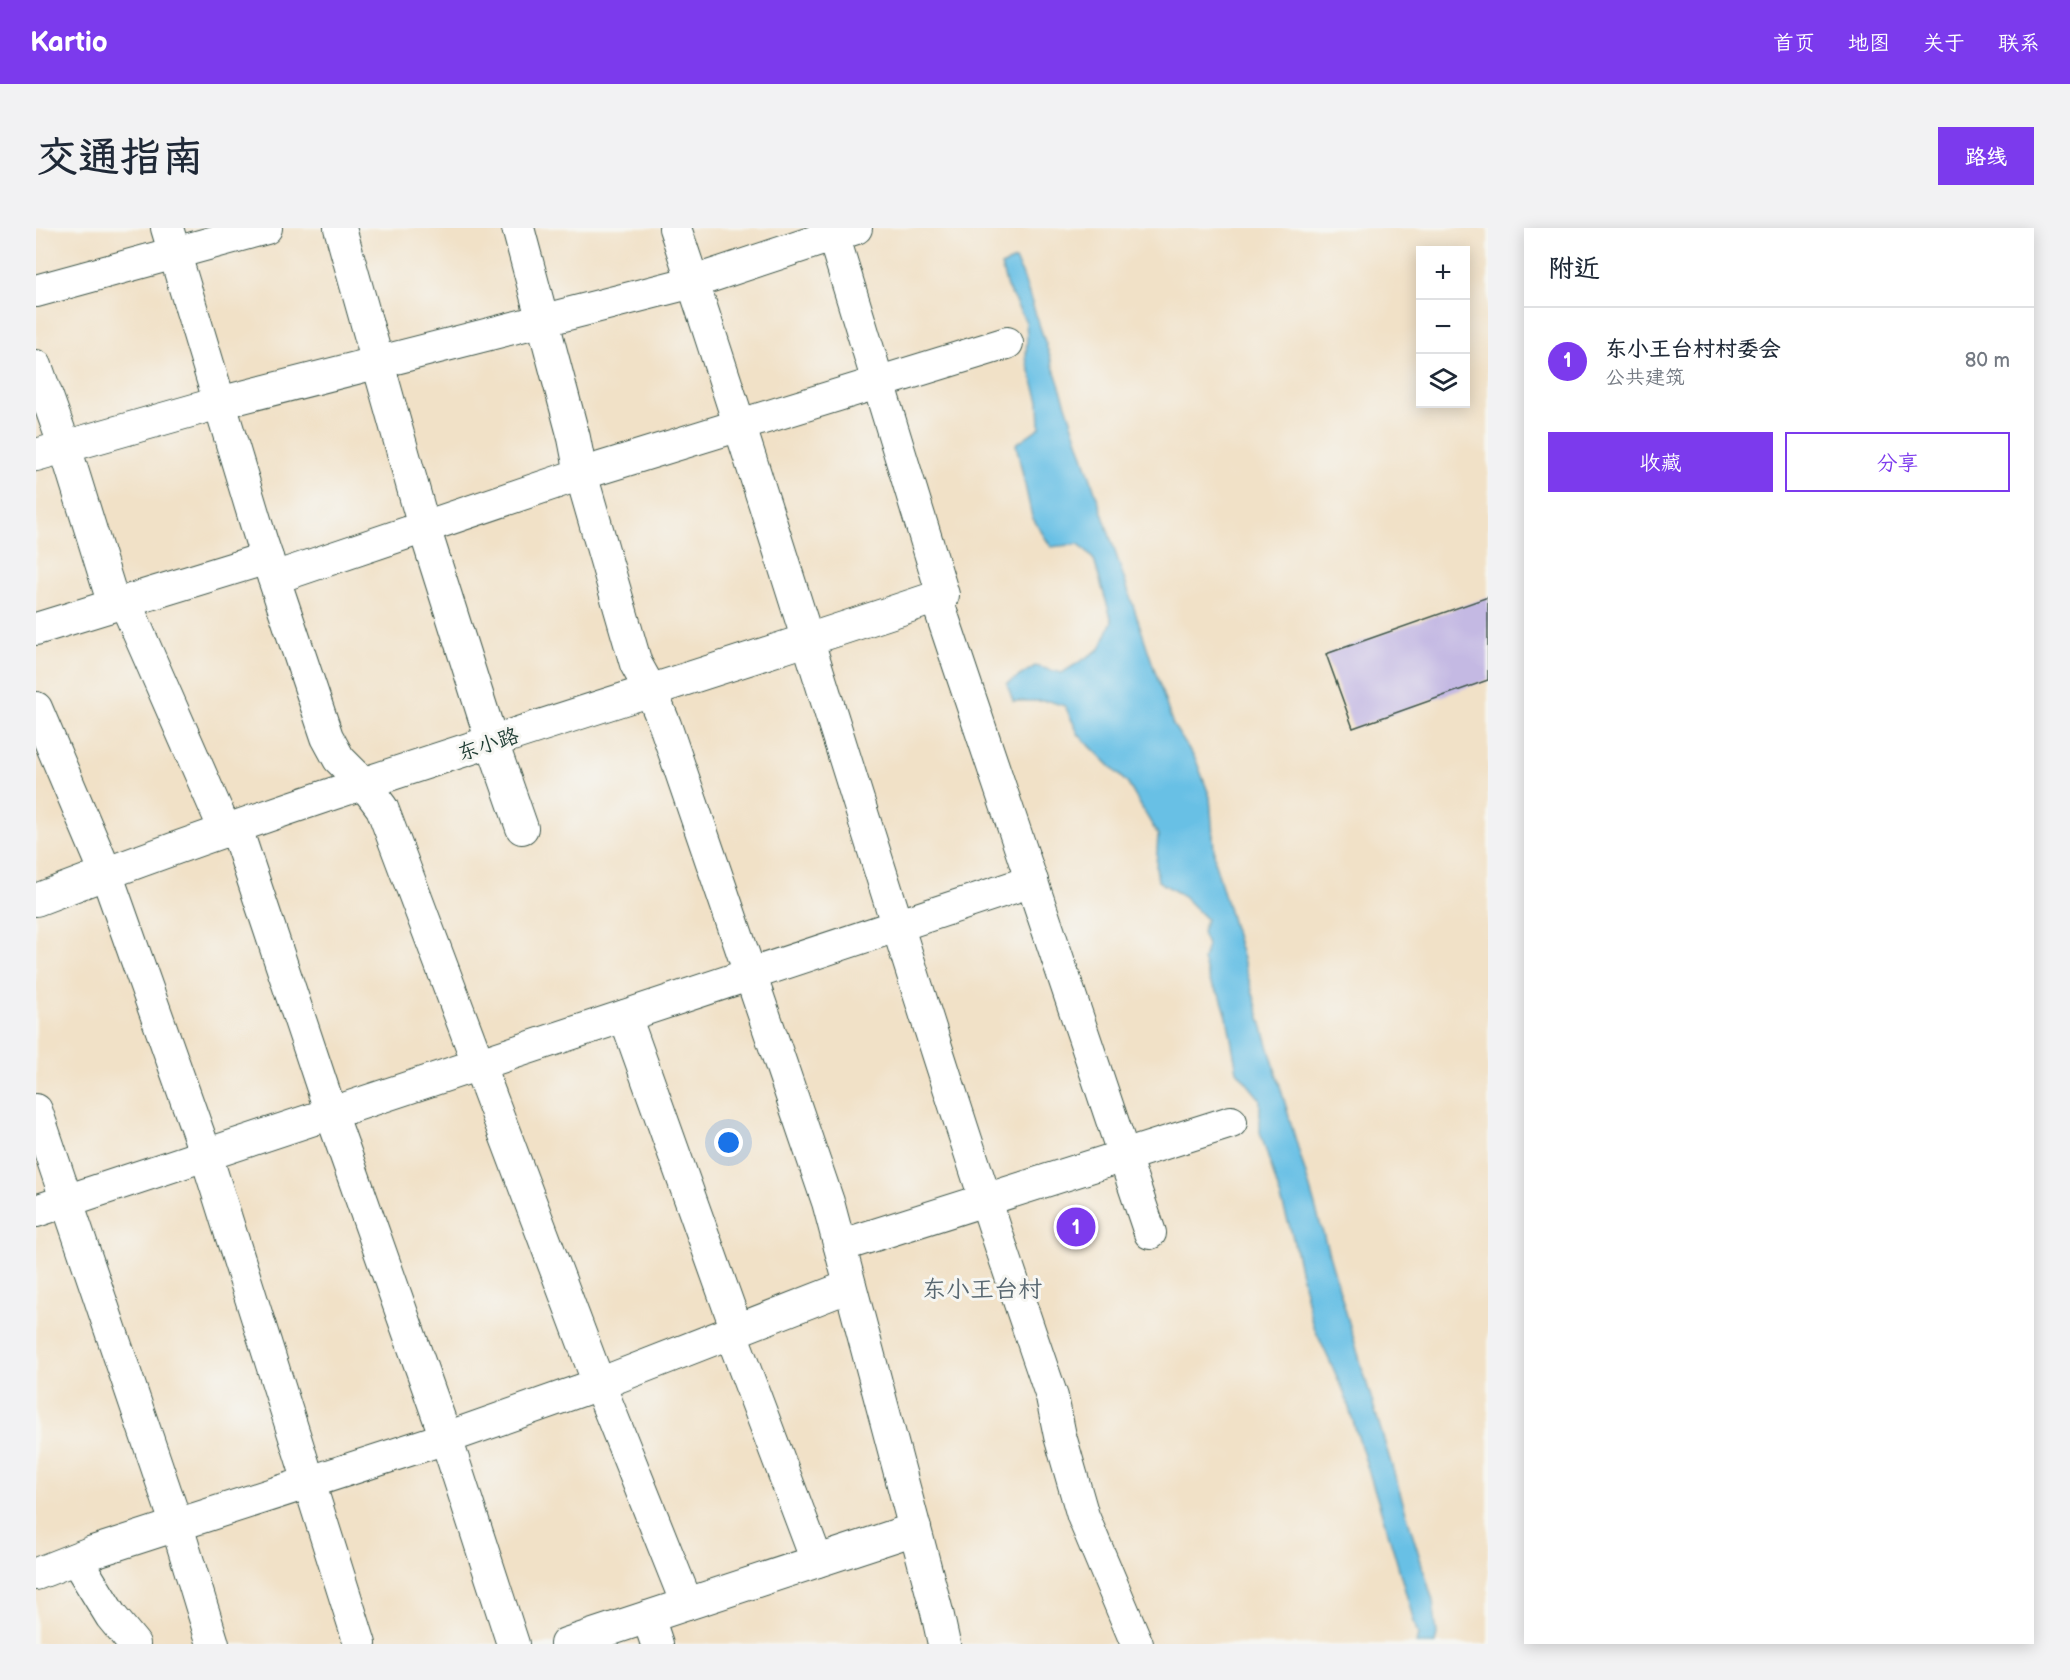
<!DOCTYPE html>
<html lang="zh">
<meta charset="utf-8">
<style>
body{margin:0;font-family:"Balsamiq Sans","LXGW WenKai TC",sans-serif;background:#f2f2f3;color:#1f2937}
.controls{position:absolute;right:18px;top:18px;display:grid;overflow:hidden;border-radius:0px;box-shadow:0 3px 15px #0003}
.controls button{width:54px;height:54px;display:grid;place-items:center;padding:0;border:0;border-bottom:2px solid #e0e1e3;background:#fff;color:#1f2937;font:30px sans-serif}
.you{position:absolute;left:693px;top:915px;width:21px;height:21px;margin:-15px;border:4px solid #fff;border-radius:50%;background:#1a73e8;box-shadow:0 0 0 9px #1a73e833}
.badge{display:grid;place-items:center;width:39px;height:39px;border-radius:50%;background:#7c3aed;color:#fff;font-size:20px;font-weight:700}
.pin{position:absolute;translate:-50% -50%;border:3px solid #fff;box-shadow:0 2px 6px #0006}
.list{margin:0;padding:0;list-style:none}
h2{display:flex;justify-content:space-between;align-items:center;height:78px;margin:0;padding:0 24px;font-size:26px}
h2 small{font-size:20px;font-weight:400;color:#747a83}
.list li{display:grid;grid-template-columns:39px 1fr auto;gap:18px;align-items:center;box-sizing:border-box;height:108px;padding:0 24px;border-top:2px solid #e0e1e3}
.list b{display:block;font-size:22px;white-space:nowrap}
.list p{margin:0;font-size:20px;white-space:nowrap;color:#747a83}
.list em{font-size:20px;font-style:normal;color:#747a83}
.actions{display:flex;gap:12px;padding:18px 24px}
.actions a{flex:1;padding:14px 0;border:2px solid #7c3aed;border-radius:0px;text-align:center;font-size:21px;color:#7c3aed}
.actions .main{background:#7c3aed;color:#fff}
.icon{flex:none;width:33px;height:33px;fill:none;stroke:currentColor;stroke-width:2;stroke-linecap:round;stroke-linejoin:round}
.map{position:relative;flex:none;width:1452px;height:1416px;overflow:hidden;border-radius:0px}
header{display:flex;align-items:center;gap:36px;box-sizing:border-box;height:84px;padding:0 30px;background:#7c3aed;color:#fff}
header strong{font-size:28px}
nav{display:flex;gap:33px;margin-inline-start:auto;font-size:21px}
.intro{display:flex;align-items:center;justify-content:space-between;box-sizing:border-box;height:144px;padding:0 36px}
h1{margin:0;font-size:42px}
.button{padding:15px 27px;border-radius:0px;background:#7c3aed;color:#fff;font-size:21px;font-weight:700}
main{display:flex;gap:36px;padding:0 36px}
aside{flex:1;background:#fff;border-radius:0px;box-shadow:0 3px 15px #0003}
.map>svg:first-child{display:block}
</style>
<header>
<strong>Kartio</strong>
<nav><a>首页</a><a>地图</a><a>关于</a><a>联系</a></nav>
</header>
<div class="intro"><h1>交通指南</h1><a class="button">路线</a></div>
<main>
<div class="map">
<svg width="1452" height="1416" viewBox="0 0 1452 1416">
<rect width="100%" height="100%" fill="#f6f6f2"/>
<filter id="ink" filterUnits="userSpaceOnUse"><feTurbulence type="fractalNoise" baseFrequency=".0167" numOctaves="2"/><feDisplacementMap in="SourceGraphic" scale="12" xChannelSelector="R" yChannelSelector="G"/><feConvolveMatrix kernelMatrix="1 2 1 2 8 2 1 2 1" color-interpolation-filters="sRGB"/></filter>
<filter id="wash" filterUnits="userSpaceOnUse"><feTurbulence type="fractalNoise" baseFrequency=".008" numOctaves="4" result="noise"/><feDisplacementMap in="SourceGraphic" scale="24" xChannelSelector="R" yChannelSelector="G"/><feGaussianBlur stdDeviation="1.35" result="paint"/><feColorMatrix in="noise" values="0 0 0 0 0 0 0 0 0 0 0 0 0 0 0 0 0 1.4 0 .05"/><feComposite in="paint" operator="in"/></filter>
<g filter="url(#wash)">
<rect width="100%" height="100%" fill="#f1e1c7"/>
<!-- water -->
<path fill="#67c0e5" stroke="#437e8c" stroke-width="1.5" d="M979 32 986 45 1137 497 1160 532 1174 569 1179 635 1330 1153 1397 1373 1401 1407 1399 1416H1380L1382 1407 1358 1324 1308 1164 1276 1095 1256 1006 1224 904V871L1201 843 1191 789 1185 769 1174 754 1167 732 1171 717 1166 705 1170 691 1146 667 1122 653 1120 639 1122 607 1092 556 1043 507 1029 478 1013 473H977L971 456 999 438 1026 445 1064 421 1076 393 1058 332 1043 316 1015 319 996 289 980 216 1004 199 1003 173 990 130 991 108 990 94 971 59 965 38Z"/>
<g id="blocks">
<!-- building -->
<path fill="#c4b9e3" d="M1452 369V452L1317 500 1290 426Z"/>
</g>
</g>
<g filter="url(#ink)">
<use href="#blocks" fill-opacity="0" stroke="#3e564a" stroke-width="1.5"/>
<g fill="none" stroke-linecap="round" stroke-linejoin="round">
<!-- minor casing -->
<g stroke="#3e564a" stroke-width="34">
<g id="minor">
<path d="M131 0 225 312 291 509 303 531 328 556 346 580 563 1156 651 1376"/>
<path d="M304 0 388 299 456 514 486 600"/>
<path d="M482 0 538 210 545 246 600 436 615 463 629 497 792 974 901 1384 908 1416"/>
<path d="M639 0C769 388 882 782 1016 1169L1024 1208 1047 1288 1101 1416"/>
<path d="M0 63 230 0"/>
<path d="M0 138 29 219 78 377"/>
<path d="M0 227 183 175 657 54 820 0"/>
<path d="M238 350 545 246 971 115"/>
<path d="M900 369 1114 1005"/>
<path d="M89 374 190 604"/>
<path d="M0 401 231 330"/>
<path d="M0 480 70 645 170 927 324 1416"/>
<path d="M200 600 295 885 410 1210 477 1416"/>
<path d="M0 672C298 557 605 469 907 367L795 0"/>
<path d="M589 788 701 1102"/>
<path d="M0 882 141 1298 177 1416"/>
<path d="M0 983 996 653"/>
<path d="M804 1018 1195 894"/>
<path d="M695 1105 781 1333"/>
<path d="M40 1331 75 1388 98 1416"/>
<path d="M0 1346 54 1325 410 1210 563 1156 814 1058"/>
<path d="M612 1389 621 1416"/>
<path d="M530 1416 879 1301"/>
</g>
</g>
<!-- minor -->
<use href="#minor" stroke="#fff" stroke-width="32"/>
</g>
</g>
<g text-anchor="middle" stroke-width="6" stroke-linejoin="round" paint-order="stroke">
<!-- street labels -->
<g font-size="21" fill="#1f3d34" stroke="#f6f6f2">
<text transform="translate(452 516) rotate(-18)" y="7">东小路</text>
</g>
<!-- quarter labels -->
<g font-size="24" fill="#596871" stroke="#f6f6f2">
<text x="946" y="1069">东小王台村</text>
</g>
</g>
</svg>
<div class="controls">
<button>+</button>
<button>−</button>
<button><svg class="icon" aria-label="layers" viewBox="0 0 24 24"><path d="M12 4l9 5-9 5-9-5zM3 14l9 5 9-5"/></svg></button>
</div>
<div class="you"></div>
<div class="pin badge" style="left:1040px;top:999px">1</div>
</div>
<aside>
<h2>附近<small></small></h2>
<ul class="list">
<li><span class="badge">1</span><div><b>东小王台村村委会</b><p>公共建筑</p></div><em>80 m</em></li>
</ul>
<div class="actions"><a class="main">收藏</a><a>分享</a></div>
</aside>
</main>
